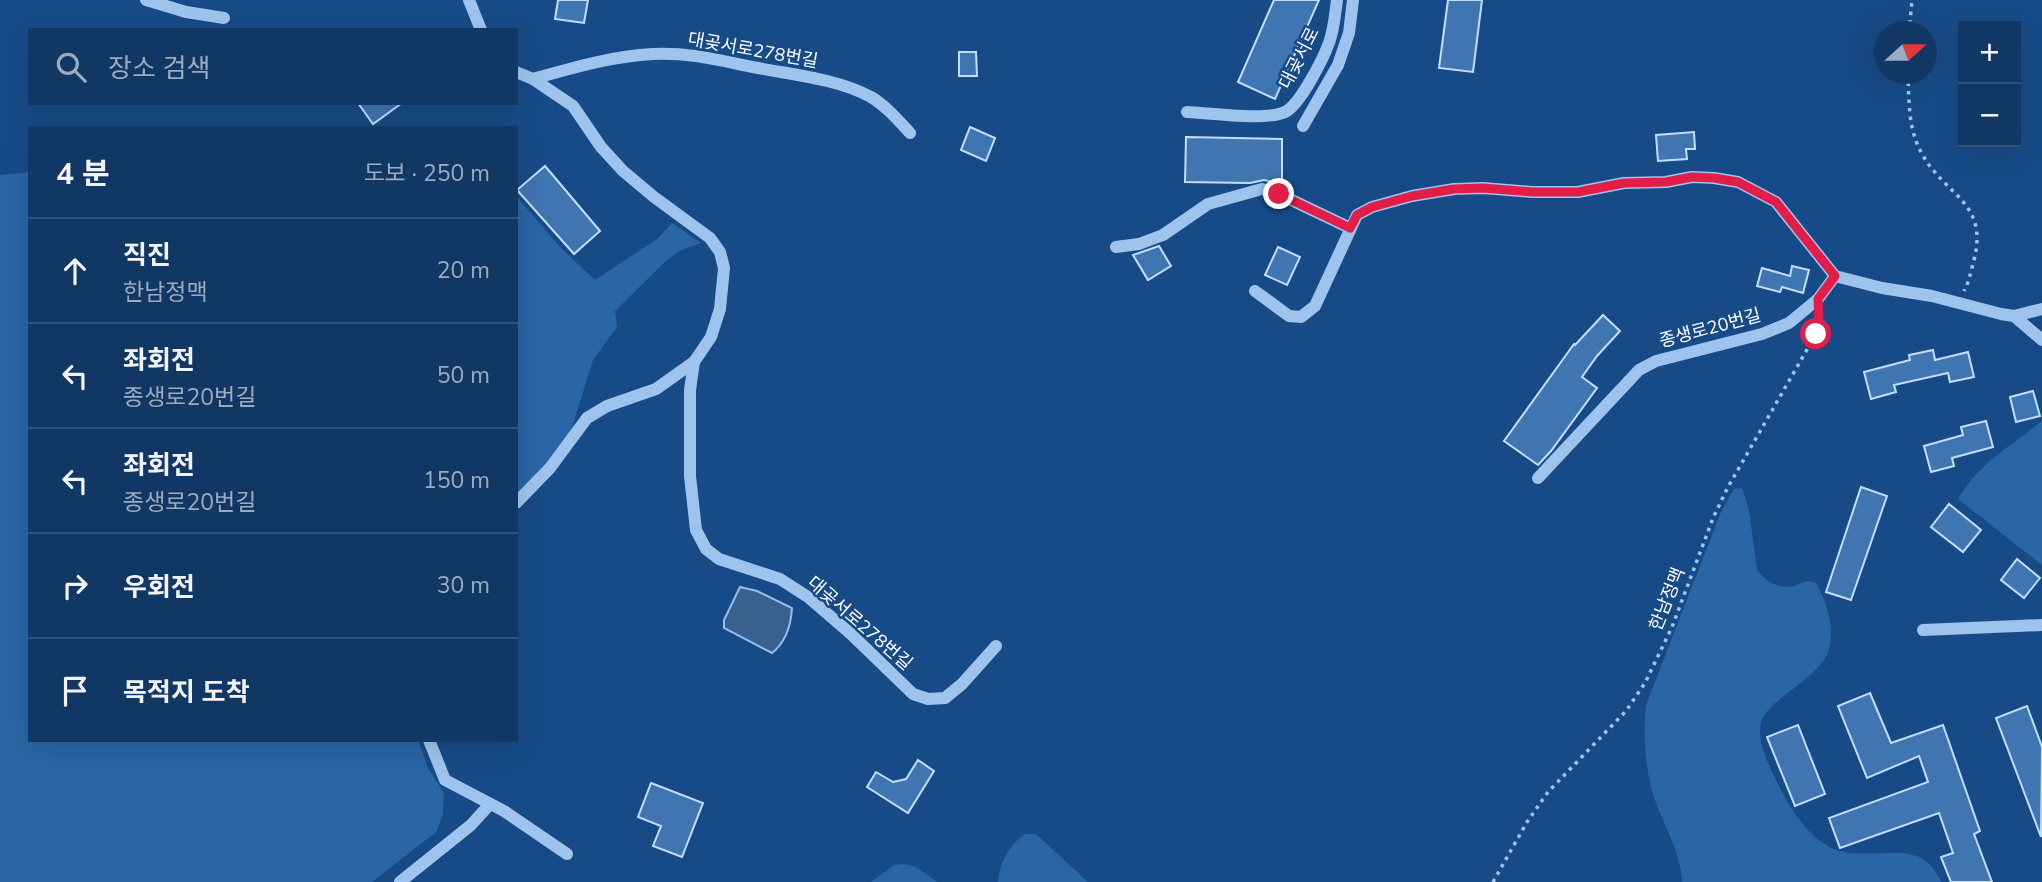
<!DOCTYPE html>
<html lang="ko">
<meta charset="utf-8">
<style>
body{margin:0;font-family:"Nunito Sans","Noto Sans KR",sans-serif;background:#1e436e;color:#f1f3f6}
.controls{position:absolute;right:21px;top:21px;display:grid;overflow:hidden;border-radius:0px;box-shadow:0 7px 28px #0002}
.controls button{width:63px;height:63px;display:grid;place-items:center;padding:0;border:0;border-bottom:2px solid #305279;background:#113865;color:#f1f3f6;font:35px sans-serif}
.compass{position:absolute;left:1874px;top:21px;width:63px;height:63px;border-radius:50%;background:#113865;box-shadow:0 7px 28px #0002;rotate:69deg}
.stop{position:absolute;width:21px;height:21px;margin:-16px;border:5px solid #e11d48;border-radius:50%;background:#fff}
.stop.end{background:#e11d48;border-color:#fff;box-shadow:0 2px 7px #0008}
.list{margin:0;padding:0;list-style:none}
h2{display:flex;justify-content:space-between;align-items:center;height:91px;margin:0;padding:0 28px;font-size:30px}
h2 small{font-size:23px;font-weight:400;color:#9cacbf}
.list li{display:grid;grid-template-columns:46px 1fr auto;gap:21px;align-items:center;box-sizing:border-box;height:105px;padding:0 28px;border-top:2px solid #305279}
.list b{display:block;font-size:26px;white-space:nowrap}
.list p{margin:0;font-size:23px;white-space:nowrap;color:#9cacbf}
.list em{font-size:23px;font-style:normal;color:#9cacbf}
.icon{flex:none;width:38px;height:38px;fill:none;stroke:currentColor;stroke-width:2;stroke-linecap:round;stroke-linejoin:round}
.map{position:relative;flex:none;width:2042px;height:882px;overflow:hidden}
.search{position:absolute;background:#113865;box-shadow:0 7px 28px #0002;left:28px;top:28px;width:490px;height:77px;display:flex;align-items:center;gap:18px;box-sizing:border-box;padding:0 24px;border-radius:0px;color:#9cacbf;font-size:26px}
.panel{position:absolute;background:#113865;box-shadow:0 7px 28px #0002;left:28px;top:126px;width:490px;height:616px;border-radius:0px}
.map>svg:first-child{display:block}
</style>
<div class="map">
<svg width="2042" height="882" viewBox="0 0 2042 882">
<rect width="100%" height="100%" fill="#174b87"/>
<!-- green -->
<g fill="#2a65a6">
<path d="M30 172V740H418L428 768 444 793 443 815 436 832 372 882H0V175Z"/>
<path d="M516 196 561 248 595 280 656 240 672 223 701 243 679 251 666 261 615 311 617 327 593 360 569 437 516 507Z"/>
<path d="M2042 421V565L1958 499C1981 461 2009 448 2042 421Z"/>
<path d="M1742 488 1749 510 1757 570 1769 582 1780 586 1790 587 1808 581 1816 583C1827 602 1837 633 1827 655 1820 668 1804 680 1793 689 1783 697 1769 706 1763 718 1756 731 1763 752 1769 765 1781 792 1798 826 1823 843 1862 871 1919 828 1941 882H1682C1681 849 1659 819 1651 787 1645 761 1643 732 1646 705L1721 512 1734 489Z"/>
<path d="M1025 834H1036L1088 882H998C1000 861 1009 846 1025 834Z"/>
<path d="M907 864 918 868 937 882H871L894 865Z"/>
</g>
<!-- water -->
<path fill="#3a618d" stroke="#90bff0" stroke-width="2" d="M740 587 757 591 792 608C791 625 786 642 772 653L724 628V620Z"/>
<!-- building -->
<g fill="#3f75b1" stroke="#c4defa" stroke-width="2">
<path d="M558 0H588L584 23 555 19Z"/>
<path d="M1274 0H1319L1275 99 1238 82Z"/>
<path d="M1448 0H1482L1473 72 1439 68Z"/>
<path d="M959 52H976L977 76H959Z"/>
<path d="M358 103H402L373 124Z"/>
<path d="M970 127 995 138 986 161 961 150Z"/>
<path d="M1694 132 1695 149H1686L1687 159 1658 161 1656 135Z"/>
<path d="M1186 137 1282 139V184L1264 180 1250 183 1185 182Z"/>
<path d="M545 166 600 231 574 254 517 190Z"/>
<path d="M1159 246 1171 266 1148 280 1133 255Z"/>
<path d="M1278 247 1300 257 1287 285 1265 275Z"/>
<path d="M1792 266 1809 270 1803 293 1782 287 1780 292 1757 286 1762 268 1790 276Z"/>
<path d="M1603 315 1620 331 1597 356 1582 377 1597 388 1551 451 1538 465 1504 441 1574 344 1575 345Z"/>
<path d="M1933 350 1935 360 1968 352 1974 377 1950 382 1948 373 1894 385 1896 392 1871 399 1864 372 1910 360 1909 355Z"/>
<path d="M2033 391 2040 416 2016 422 2010 397Z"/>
<path d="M1986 421 1993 447 1952 458 1954 466 1931 472 1924 446 1963 435 1961 427Z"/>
<path d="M1861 487 1887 496 1851 600 1826 592Z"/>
<path d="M1949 504 1981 530 1963 552 1931 527Z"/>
<path d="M2017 559 2040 578 2024 598 2001 580Z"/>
<path d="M1870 693 1891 743 1943 725 1980 831 1974 834 1992 882H1951L1941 857 1953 853 1939 813 1840 848 1829 818 1928 782 1919 756 1867 778 1838 706Z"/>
<path d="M2027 706 2042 747 2041 837 1996 718Z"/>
<path d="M1798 725 1825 794 1795 806 1767 737Z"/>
<path d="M918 760 934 771 908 813 867 787 876 772 893 782 906 779Z"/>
<path d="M651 783 703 803 682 857 653 846 661 826 638 817Z"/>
</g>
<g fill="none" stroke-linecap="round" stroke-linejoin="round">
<!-- path -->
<g stroke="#9ec4ee" stroke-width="3.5" stroke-dasharray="3.5 5" stroke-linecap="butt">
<path d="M1909 32 1912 0"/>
<path d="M1908 74C1909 100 1908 128 1921 152 1945 197 1989 201 1974 260 1971 271 1969 282 1964 291"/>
<path d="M1493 882 1527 822 1548 792 1626 711 1645 683 1672 627 1713 518 1728 487 1816 334 1820 317"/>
</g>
<!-- minor -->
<g stroke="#9ec4ee" stroke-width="12">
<path d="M146 0 186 12 224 18"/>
<path d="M469 0 481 30"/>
<path d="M516 72 533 79 573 106 601 147 623 171 654 197 710 238 720 252 724 268 720 309 711 337 694 362 656 389 607 406 587 418 550 468 516 503"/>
<path d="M533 79C572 68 612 56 653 54 689 52 722 61 758 68 795 75 837 79 871 97 886 106 898 120 910 133"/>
<path d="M1187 112C1210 113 1266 121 1285 112 1300 105 1323 59 1329 43 1334 29 1335 15 1337 0"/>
<path d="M1303 126 1338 65 1349 33 1353 0"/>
<path d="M1116 247 1139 244 1163 235 1208 204 1262 189 1279 194 1350 228"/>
<path d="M1255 291 1289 316 1301 317 1315 306 1357 215 1372 207 1412 196 1454 189 1483 188 1532 192H1578L1624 183 1666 182 1692 177 1714 178 1738 182 1776 202 1835 276 1882 288 1932 296 2001 314 2014 316 2042 309"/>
<path d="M2014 316 2042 340"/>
<path d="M694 362 690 390V476L696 530 706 549 719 559 780 579 808 597 851 634 913 694 928 699 945 698 962 684 996 646"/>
<path d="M1538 478 1639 370 1656 361 1762 334 1789 323 1818 299 1835 276"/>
<path d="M1923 630 2042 625"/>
<path d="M429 740 445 780 504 811 567 854"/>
<path d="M400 882 471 825 490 804"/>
</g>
</g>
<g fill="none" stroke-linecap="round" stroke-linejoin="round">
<!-- route -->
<path stroke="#e11d48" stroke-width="9" d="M1279 194 1350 228 1357 215 1372 207 1412 196 1454 189 1483 188 1532 192H1578L1624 183 1666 182 1692 177 1714 178 1738 182 1776 202 1835 276 1818 299 1819 324 1816 334"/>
</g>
<g text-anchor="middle" stroke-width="5" stroke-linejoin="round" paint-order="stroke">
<!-- street labels -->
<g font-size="18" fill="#fff" stroke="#174b87">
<text transform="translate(753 50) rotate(10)" y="6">대곶서로278번길</text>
<text transform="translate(1299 58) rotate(-63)" y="6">대곶서로</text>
<text transform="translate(1710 328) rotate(-15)" y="6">종생로20번길</text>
<text transform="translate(1667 599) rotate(-68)" y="6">한남정맥</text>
<text transform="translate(860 623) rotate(41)" y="6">대곶서로278번길</text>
</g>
</g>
</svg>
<div class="controls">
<button>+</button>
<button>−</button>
</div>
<svg class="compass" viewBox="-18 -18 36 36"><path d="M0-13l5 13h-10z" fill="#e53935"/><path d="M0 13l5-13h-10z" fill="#9cacbf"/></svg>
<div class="stop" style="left:1816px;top:334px"></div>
<div class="stop end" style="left:1279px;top:194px"></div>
<div class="search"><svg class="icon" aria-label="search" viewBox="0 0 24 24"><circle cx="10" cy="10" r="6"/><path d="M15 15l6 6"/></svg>장소 검색</div>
<section class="panel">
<h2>4 분<small>도보 · 250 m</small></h2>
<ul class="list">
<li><svg class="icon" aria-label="ahead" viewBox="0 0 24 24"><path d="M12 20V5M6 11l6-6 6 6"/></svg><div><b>직진</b><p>한남정맥</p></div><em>20 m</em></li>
<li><svg class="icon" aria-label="left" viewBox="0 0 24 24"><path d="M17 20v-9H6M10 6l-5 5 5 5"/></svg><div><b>좌회전</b><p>종생로20번길</p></div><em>50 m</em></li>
<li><svg class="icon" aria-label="left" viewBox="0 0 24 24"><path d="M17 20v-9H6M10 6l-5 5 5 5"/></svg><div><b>좌회전</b><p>종생로20번길</p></div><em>150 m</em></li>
<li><svg class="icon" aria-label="right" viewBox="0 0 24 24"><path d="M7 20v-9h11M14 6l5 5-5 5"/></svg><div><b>우회전</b></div><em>30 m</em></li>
<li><svg class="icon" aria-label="arrive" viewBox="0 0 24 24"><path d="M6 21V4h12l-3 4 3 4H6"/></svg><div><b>목적지 도착</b></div></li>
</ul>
</section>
</div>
